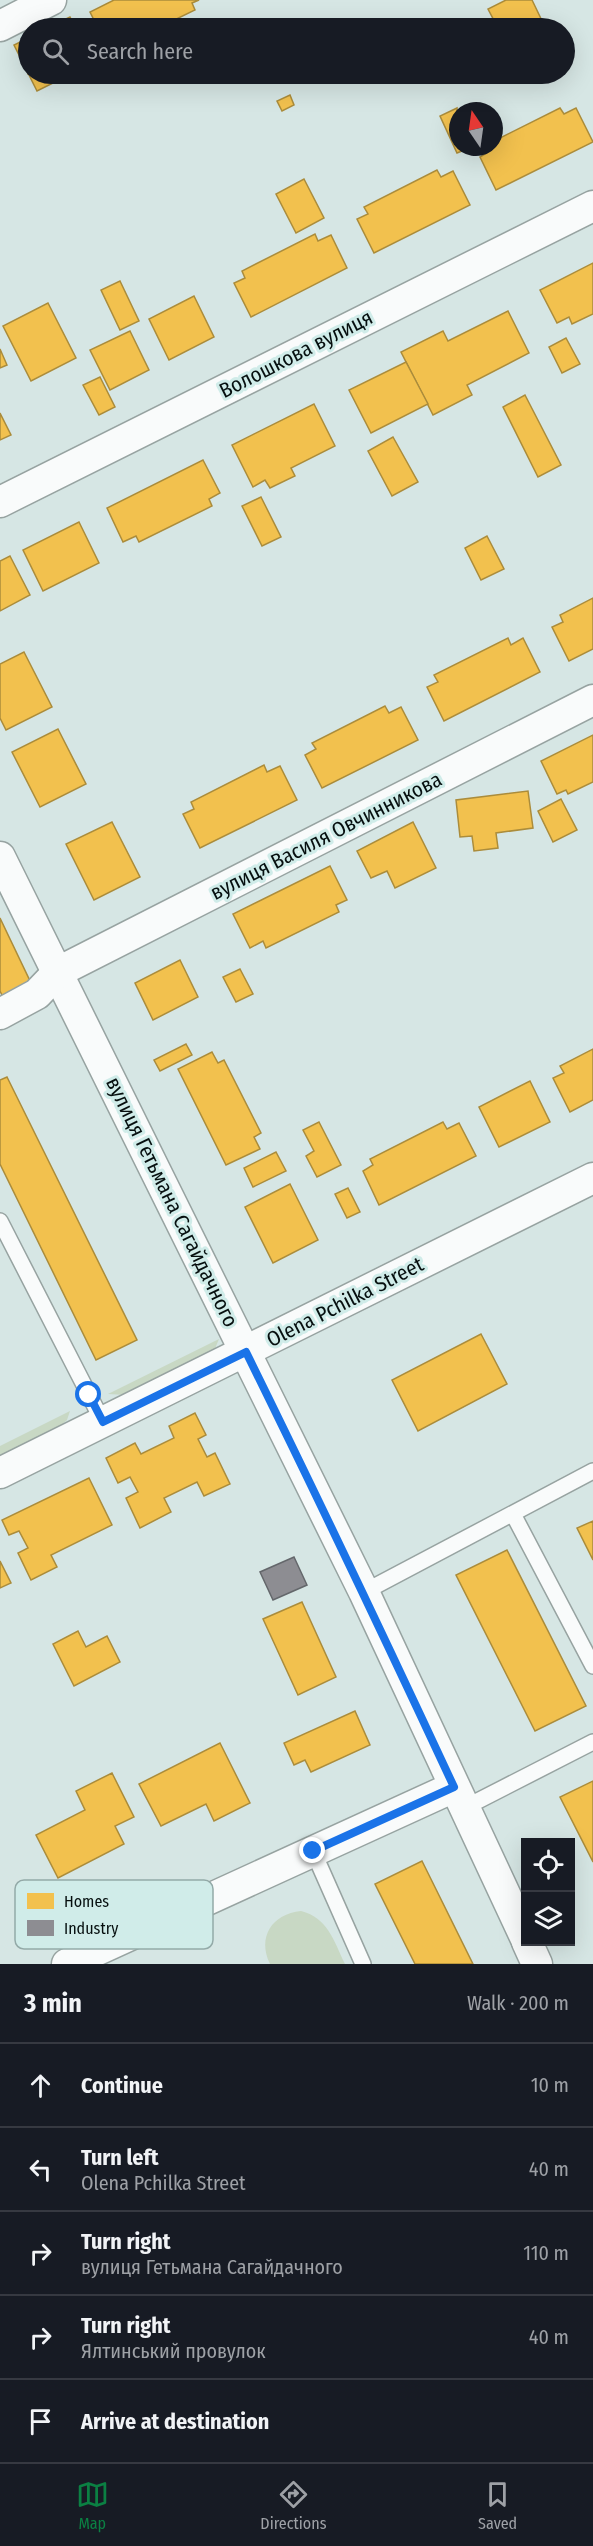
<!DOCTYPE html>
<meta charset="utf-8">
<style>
body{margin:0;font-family:"Fira Sans Condensed",sans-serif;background:#242831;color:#f1f3f6}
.controls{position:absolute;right:18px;bottom:18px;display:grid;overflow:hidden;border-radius:0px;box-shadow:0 6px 24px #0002}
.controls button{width:54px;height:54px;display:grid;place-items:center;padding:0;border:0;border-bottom:2px solid #363941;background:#171b24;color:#f1f3f6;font:30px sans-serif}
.compass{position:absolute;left:449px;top:102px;width:54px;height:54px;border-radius:50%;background:#171b24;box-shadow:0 6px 24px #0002;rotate:347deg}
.stop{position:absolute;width:18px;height:18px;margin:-14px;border:4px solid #1a73e8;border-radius:50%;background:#fff}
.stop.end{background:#1a73e8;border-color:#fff;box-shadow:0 2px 6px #0008}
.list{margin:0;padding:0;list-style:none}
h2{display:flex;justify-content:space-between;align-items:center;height:78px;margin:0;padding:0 24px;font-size:26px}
h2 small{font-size:20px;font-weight:400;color:#9ea1a6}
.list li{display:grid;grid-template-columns:39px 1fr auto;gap:18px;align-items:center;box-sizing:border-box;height:84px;padding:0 24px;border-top:2px solid #363941}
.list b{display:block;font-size:22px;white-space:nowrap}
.list p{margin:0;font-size:20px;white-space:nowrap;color:#9ea1a6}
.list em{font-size:20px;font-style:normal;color:#9ea1a6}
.icon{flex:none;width:33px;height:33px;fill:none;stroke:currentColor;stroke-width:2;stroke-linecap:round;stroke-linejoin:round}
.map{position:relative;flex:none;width:593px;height:1964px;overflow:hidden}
.search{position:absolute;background:#171b24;box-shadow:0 6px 24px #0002;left:18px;right:18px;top:18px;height:66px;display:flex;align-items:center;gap:15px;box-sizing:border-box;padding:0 21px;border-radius:33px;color:#9ea1a6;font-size:22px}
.sheet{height:498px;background:#171b24}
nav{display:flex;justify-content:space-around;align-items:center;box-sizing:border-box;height:84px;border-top:2px solid #363941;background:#171b24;font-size:16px;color:#9ea1a6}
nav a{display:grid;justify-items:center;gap:3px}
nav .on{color:#0b8043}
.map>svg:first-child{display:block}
</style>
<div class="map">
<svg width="593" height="1964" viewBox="0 0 593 1964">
<rect width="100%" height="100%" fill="#d6e6e4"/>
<!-- green -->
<g fill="#c8d8c4">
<path d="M219 1339 214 1351 126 1395 108 1394Z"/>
<path d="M70 1411 67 1420 59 1427 0 1458V1446Z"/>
<path d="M301 1911C328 1918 334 1941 345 1964H270C257 1937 272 1914 301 1911Z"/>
</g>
<!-- homes -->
<g fill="#f2c14e" stroke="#ab8c3b" stroke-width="1.5">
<path d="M114 0H199L192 3 195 10 158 28H98L90 12Z"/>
<path d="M506 0H532L545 27 517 28 515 26 509 28H498L488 9Z"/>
<path d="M70 17 76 28H47Z"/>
<path d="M28 38V74H71L37 91 14 45Z"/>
<path d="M290 95 294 105 282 111 277 101Z"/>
<path d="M457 108 458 147H472L457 153 440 116Z"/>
<path d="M560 108 564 114 576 108 593 142 496 190 480 157 490 151 488 147H494V141Z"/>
<path d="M437 170 441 177 453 171 470 205 374 253 357 219 368 214 364 207Z"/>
<path d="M304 179 324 218 296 233 276 194Z"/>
<path d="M315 234 318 241 331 235 347 268 251 317 234 283 245 278 242 271Z"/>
<path d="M593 263V314L572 324 569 317 557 323 540 290Z"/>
<path d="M120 281 139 321 120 330 101 290Z"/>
<path d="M194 296 214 337 169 360 149 319Z"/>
<path d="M48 303 76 358 31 381 3 326Z"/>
<path d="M508 311 529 353 467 385 472 395 433 415 401 352 443 331 448 341Z"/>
<path d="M130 331 149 370 110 390 90 350Z"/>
<path d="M566 338 580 364 562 373 549 347Z"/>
<path d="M0 349 7 365 0 368Z"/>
<path d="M406 362 428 404 371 433 349 390Z"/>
<path d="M100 377 115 407 99 415 83 385Z"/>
<path d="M525 395 561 465 538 477 503 407Z"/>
<path d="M314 404 335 446 291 468 295 476 270 488 265 480 253 487 232 445Z"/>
<path d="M0 413 11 435 0 440Z"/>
<path d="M393 437 418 482 392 496 368 451Z"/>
<path d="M203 460 220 493 209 499 212 506 139 542 136 536 123 542 107 508Z"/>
<path d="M261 497 281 537 262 546 242 506Z"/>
<path d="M79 522 99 563 43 591 23 550Z"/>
<path d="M487 536 504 569 481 580 465 548Z"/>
<path d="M10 556 30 595 0 611V561Z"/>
<path d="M593 598V649L569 661 552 627 563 622 560 615Z"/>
<path d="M508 638 511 645 523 638 540 672 444 721 427 687 438 682 434 675Z"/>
<path d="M24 652 52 707 6 730 0 718V664Z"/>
<path d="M385 706 389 713 401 707 418 740 322 788 305 755 316 749 312 743Z"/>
<path d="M58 729 86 784 40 807 12 752Z"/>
<path d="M593 735V782L568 794 566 790 557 794 541 761Z"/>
<path d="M264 765 267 772 280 766 297 800 200 848 183 814 194 809 191 802Z"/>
<path d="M528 791 533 828 496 833 498 848 474 851 472 836 460 837 456 800Z"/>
<path d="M561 799 577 830 553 842 538 811Z"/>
<path d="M112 822 140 877 94 900 66 844Z"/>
<path d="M413 822 436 868 395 888 387 871 371 878 357 851Z"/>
<path d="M330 866 347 900 336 905 339 912 266 948 263 941 250 948 233 914Z"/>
<path d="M0 918 31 983 3 997 0 991Z"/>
<path d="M180 960 198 997 153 1020 135 983Z"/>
<path d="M240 969 253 994 236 1002 223 977Z"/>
<path d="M186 1044 192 1055 160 1071 154 1060Z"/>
<path d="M593 1049V1100L570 1112 553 1078 564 1073 560 1066Z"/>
<path d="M212 1052 218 1063 224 1060 261 1133 254 1137 260 1149 226 1165 178 1069Z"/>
<path d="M7 1077 137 1340 96 1360 0 1164V1080Z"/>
<path d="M530 1081 550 1122 499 1147 479 1107Z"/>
<path d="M319 1122 341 1165 317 1177 306 1156 314 1151 303 1130Z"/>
<path d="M443 1122 447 1129 459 1123 476 1156 379 1205 363 1171 373 1165 370 1159Z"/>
<path d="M276 1152 286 1171 253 1187 244 1168Z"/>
<path d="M290 1184 318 1240 273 1263 245 1207Z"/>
<path d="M348 1188 360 1212 347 1218 335 1194Z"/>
<path d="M481 1334 507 1384 418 1431 392 1380Z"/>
<path d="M195 1413 206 1435 198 1439 207 1457 215 1453 230 1484 204 1496 197 1482 164 1498 171 1512 140 1528 126 1498 138 1492 130 1477 118 1483 106 1458 135 1443 141 1454 174 1438 169 1426Z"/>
<path d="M89 1478 112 1525 51 1555 57 1567 31 1580 18 1553 28 1548 19 1531 9 1535 2 1520Z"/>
<path d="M593 1521V1560L577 1528Z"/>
<path d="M507 1550 586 1706 535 1731 456 1575Z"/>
<path d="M0 1561 11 1583 0 1588Z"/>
<path d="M302 1602 336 1677 298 1695 263 1619Z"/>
<path d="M78 1631 86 1647 107 1636 120 1662 74 1686 53 1644Z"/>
<path d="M355 1711 370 1745 311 1772 305 1760 294 1765 284 1743Z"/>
<path d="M220 1743 250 1803 214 1821 206 1804 161 1826 139 1784Z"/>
<path d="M112 1773 134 1817 115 1826 124 1844 58 1878 36 1835 85 1810 76 1791Z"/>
<path d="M593 1781V1862L560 1797Z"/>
<path d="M422 1861 473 1964H415L375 1884Z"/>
</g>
<!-- industry -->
<path fill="#8d8d92" stroke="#64676b" stroke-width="1.5" d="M294 1557 307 1585 273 1600 260 1572Z"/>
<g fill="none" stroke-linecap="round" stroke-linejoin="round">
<!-- lane casing -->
<g stroke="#97a3a1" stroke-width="18">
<g id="lane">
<path d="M0 1221 103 1422"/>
<path d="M513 1514 593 1666"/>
<path d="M364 1592 593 1471"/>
<path d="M464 1808 593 1742"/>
<path d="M313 1851 363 1964"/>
</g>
</g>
<!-- street casing -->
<g stroke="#97a3a1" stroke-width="33">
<g id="street">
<path d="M0 26 51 0"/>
<path d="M0 502 593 206"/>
<path d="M0 857 364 1592 526 1939"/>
<path d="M0 1014 37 994 58 972 593 700"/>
<path d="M0 1473 593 1178"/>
<path d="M527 1942 537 1964"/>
<path d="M67 1964 454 1787"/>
</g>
</g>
<!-- lane -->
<use href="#lane" stroke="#f9fbfb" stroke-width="15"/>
<!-- street -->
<use href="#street" stroke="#f9fbfb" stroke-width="30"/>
</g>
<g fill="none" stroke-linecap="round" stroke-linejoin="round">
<!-- route -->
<path stroke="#1a73e8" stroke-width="8" d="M89 1395 103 1422 246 1352C317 1496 386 1641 454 1787L313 1851"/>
</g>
<g text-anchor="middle" stroke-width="6" stroke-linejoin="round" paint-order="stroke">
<!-- street labels -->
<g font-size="21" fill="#060f0f" stroke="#d0ece9">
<text transform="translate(296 354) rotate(-27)" y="7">Волошкова вулиця</text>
<text transform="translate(326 836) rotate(-27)" y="7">вулиця Василя Овчинникова</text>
<text transform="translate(172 1202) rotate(64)" y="7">вулиця Гетьмана Сагайдачного</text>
<text transform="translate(345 1302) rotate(-27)" y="7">Olena Pchilka Street</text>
</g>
</g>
<!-- legend -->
<rect x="15" y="1880" width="198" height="69" rx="9" fill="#d0ece9" stroke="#93aaa8" stroke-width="1.5"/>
<rect x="27" y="1893" width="27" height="16" fill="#f2c14e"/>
<rect x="27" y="1920" width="27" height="16" fill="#8d8d92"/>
<g font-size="16" fill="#060f0f">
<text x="64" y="1907">Homes</text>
<text x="64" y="1934">Industry</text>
</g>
</svg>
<div class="controls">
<button><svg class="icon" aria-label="locate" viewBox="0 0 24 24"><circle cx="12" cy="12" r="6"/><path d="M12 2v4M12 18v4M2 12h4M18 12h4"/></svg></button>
<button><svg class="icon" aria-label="layers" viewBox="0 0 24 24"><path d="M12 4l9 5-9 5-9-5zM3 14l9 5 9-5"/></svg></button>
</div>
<svg class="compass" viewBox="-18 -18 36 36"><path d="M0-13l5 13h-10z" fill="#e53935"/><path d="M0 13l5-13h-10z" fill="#9ea1a6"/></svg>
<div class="stop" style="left:89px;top:1395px"></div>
<div class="stop end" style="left:313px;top:1851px"></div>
<div class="search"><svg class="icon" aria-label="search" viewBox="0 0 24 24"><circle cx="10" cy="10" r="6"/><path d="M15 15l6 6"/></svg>Search here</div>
</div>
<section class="sheet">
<h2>3 min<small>Walk · 200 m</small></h2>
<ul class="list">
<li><svg class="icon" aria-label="ahead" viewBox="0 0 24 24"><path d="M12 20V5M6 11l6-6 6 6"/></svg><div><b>Continue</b></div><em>10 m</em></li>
<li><svg class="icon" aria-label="left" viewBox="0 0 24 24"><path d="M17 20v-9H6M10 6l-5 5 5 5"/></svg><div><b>Turn left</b><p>Olena Pchilka Street</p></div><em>40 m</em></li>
<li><svg class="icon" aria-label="right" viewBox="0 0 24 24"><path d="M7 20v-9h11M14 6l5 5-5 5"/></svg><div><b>Turn right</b><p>вулиця Гетьмана Сагайдачного</p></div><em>110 m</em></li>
<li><svg class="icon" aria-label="right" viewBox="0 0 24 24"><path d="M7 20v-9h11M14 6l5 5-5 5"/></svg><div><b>Turn right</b><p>Ялтинський провулок</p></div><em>40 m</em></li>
<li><svg class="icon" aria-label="arrive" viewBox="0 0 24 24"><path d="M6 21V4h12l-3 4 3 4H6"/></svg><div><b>Arrive at destination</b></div></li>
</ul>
</section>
<nav>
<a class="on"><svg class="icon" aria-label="map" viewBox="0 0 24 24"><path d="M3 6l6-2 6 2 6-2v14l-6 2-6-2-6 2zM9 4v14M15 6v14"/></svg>Map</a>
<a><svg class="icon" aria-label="directions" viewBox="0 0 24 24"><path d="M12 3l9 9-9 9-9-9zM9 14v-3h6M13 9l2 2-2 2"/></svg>Directions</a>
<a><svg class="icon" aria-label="saved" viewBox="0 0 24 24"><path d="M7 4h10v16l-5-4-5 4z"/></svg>Saved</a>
</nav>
